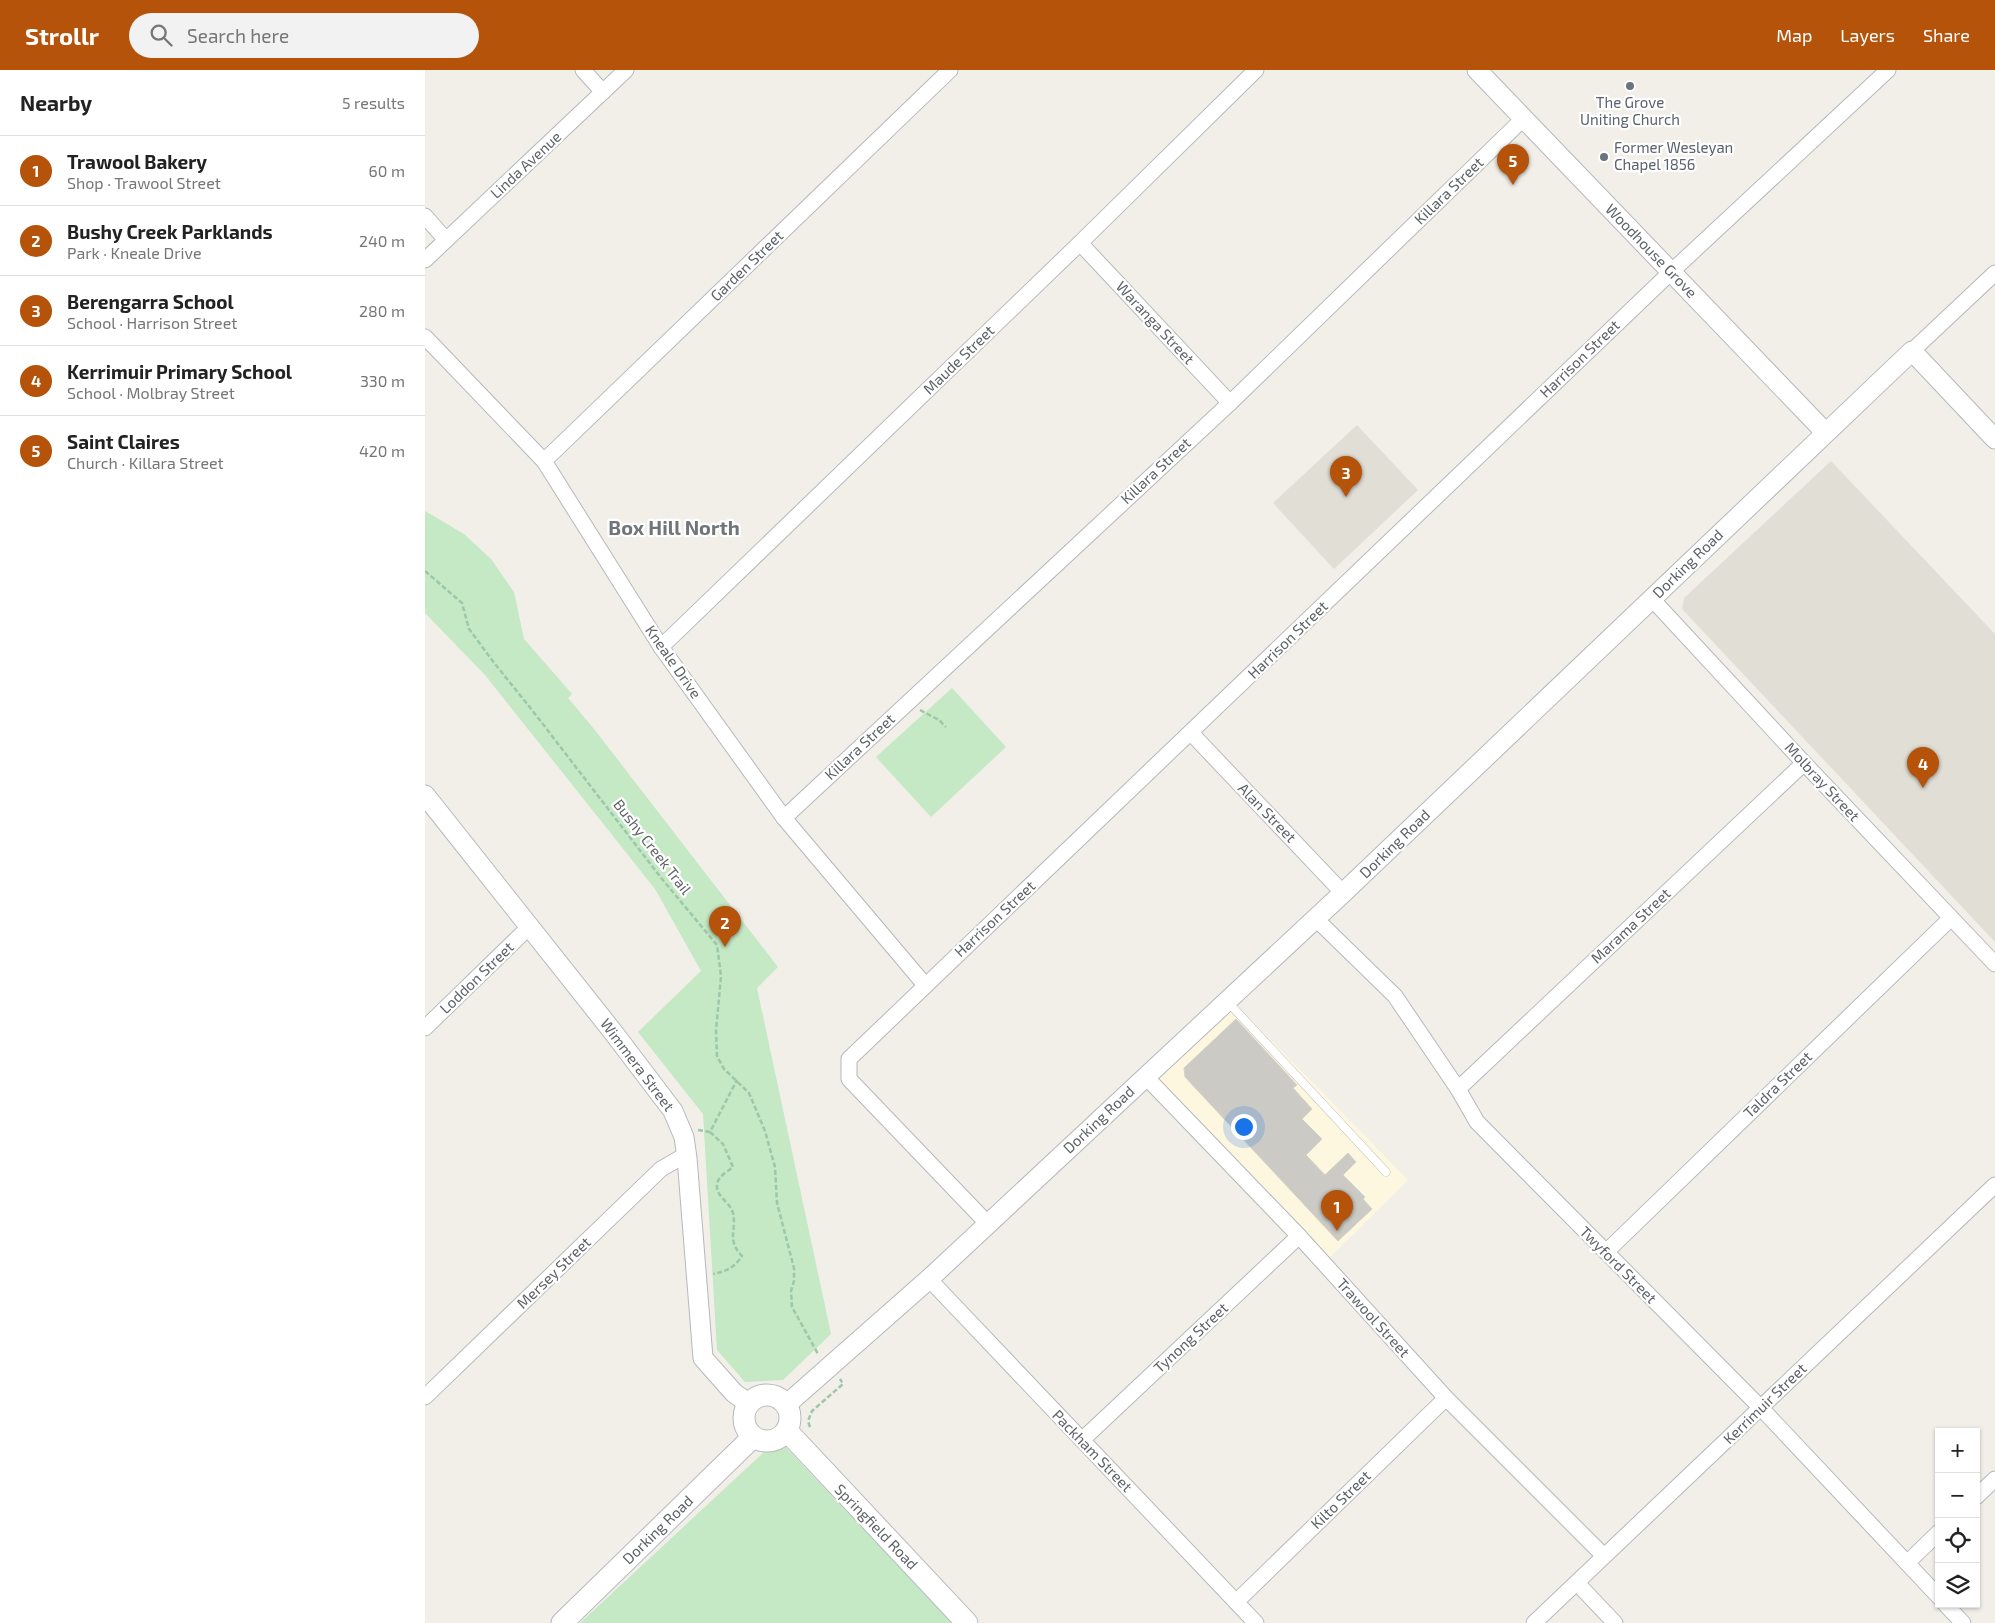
<!DOCTYPE html>
<meta charset="utf-8">
<style>
body{margin:0;font-family:"Exo 2",sans-serif;background:#f2f2f2;color:#222}
.controls{position:absolute;right:15px;bottom:15px;display:grid;overflow:hidden;border-radius:0px;box-shadow:0 1px 4px #0004}
.controls button{width:45px;height:45px;display:grid;place-items:center;padding:0;border:0;border-bottom:1px solid #e0e0e0;background:#fff;color:#222;font:25px sans-serif}
.you{position:absolute;left:818px;top:1056px;width:18px;height:18px;margin:-12px;border:4px solid #fff;border-radius:50%;background:#1a73e8;box-shadow:0 0 0 8px #1a73e833}
.badge{display:grid;place-items:center;width:32px;height:32px;border-radius:50%;background:#b45309;color:#fff;font-size:16px;font-weight:700}
.pin{position:absolute;translate:-50% -41px;filter:drop-shadow(0 1px 2px #0008)}
.pin::after{content:'';position:absolute;top:26px;width:18px;height:15px;background:inherit;clip-path:polygon(0 0,100% 0,50% 100%)}
.list{margin:0;padding:0;list-style:none}
h2{display:flex;justify-content:space-between;align-items:center;height:65px;margin:0;padding:0 20px;font-size:21px}
h2 small{font-size:16px;font-weight:400;color:#767676}
.list li{display:grid;grid-template-columns:32px 1fr auto;gap:15px;align-items:center;box-sizing:border-box;height:70px;padding:0 20px;border-top:1px solid #e0e0e0}
.list b{display:block;font-size:19px;white-space:nowrap}
.list p{margin:0;font-size:16px;white-space:nowrap;color:#767676}
.list em{font-size:16px;font-style:normal;color:#767676}
.icon{flex:none;width:28px;height:28px;fill:none;stroke:currentColor;stroke-width:2;stroke-linecap:round;stroke-linejoin:round}
.map{position:relative;flex:none;width:1570px;height:1553px;overflow:hidden}
header{display:flex;align-items:center;gap:30px;box-sizing:border-box;height:70px;padding:0 25px;background:#b45309;color:#fff}
header strong{font-size:24px}
nav{display:flex;gap:28px;margin-inline-start:auto;font-size:18px}
.search{width:350px;height:45px;background:#f2f2f2;display:flex;align-items:center;gap:12px;box-sizing:border-box;padding:0 18px;border-radius:28px;color:#767676;font-size:19px}
main{display:flex}
aside{flex:1;background:#fff}
.map>svg:first-child{display:block}
</style>
<header>
<strong>Strollr</strong>
<div class="search"><svg class="icon" aria-label="search" viewBox="0 0 24 24"><circle cx="10" cy="10" r="6"/><path d="M15 15l6 6"/></svg>Search here</div>
<nav><a>Map</a><a>Layers</a><a>Share</a></nav>
</header>
<main>
<aside>
<h2>Nearby<small>5 results</small></h2>
<ul class="list">
<li><span class="badge">1</span><div><b>Trawool Bakery</b><p>Shop · Trawool Street</p></div><em>60 m</em></li>
<li><span class="badge">2</span><div><b>Bushy Creek Parklands</b><p>Park · Kneale Drive</p></div><em>240 m</em></li>
<li><span class="badge">3</span><div><b>Berengarra School</b><p>School · Harrison Street</p></div><em>280 m</em></li>
<li><span class="badge">4</span><div><b>Kerrimuir Primary School</b><p>School · Molbray Street</p></div><em>330 m</em></li>
<li><span class="badge">5</span><div><b>Saint Claires</b><p>Church · Killara Street</p></div><em>420 m</em></li>
</ul>
</aside>
<div class="map">
<svg width="1570" height="1553" viewBox="0 0 1570 1553">
<rect width="100%" height="100%" fill="#f1efe8"/>
<!-- commercial -->
<path fill="#fef7e0" d="M806 929 983 1110 903 1189 726 1006Z"/>
<!-- education -->
<g fill="#e1ded6">
<path d="M932 355 993 420 909 499 848 433Z"/>
<path d="M1406 391 1570 564V872L1257 539 1259 528Z"/>
</g>
<!-- green -->
<g fill="#c5e8c5">
<path d="M0 441 39 464 66 489 89 522 99 569 147 624 143 628 169 659 353 897 332 918 406 1264 358 1310 320 1312 292 1280 278 1044 213 962 276 901 230 819 60 605 0 543Z"/>
<path d="M527 618 581 677 506 747 451 687Z"/>
<path d="M353 1369 527 1553H155Z"/>
</g>
<!-- building -->
<path fill="#cccac5" stroke="#d6d1c6" d="M811 949 872 1015 868 1018 887 1039 877 1049 897 1069 881 1085 900 1105 923 1083 931 1092 918 1105 940 1127 938 1129 947 1139 913 1171 760 1007 759 998Z"/>
<g fill="none" stroke-linecap="round" stroke-linejoin="round">
<!-- service casing -->
<g stroke="#b5b8bc" stroke-width="9">
<path id="service" d="M802 931 961 1102"/>
</g>
<!-- minor casing -->
<g stroke="#b5b8bc" stroke-width="17">
<g id="minor">
<path d="M158 0 178 22"/>
<path d="M0 146 21 170"/>
<path d="M655 173 805 333"/>
<path d="M0 190 201 0"/>
<path d="M0 267 119 391 236 577 359 748 500 915"/>
<path d="M1487 281 1570 203"/>
<path d="M119 391 525 0"/>
<path d="M1227 529 1379 693 1570 894"/>
<path d="M236 577 655 173 831 0"/>
<path d="M766 663 918 823"/>
<path d="M359 748 805 333 1098 49"/>
<path d="M891 849 970 926 1033 1019 1052 1052 1336 1338 1514 1527"/>
<path d="M0 958 104 857"/>
<path d="M720 1006 874 1166 1021 1328 1179 1486"/>
<path d="M1033 1019 1379 693"/>
<path d="M563 1154 424 1009V989L1246 202 1463 0"/>
<path d="M1181 1182 1526 848"/>
<path d="M504 1209 831 1553"/>
<path d="M0 1327 236 1099 255 1088H262"/>
<path d="M657 1370 874 1166"/>
<path d="M1551 1427 1570 1409"/>
<path d="M1482 1493 1514 1462"/>
<path d="M1152 1513 1190 1553"/>
<path d="M811 1532 1021 1328"/>
<path d="M1520 1534 1538 1553"/>
<path d="M1109 1553 1570 1115"/>
</g>
</g>
<!-- tertiary casing -->
<g stroke="#b5b8bc" stroke-width="21">
<g id="tertiary">
<path d="M1052 0 1400 362"/>
<path d="M0 725 188 962 248 1041 259 1067 262 1088 278 1288 309 1323 323 1333"/>
<path d="M361 1335 504 1209 918 823 1487 281 1570 369"/>
</g>
</g>
<!-- secondary casing -->
<g stroke="#b6babf" stroke-width="23">
<g id="secondary">
<circle cx="342" cy="1348" r="23"/>
<path d="M362 1361 542 1553"/>
<path d="M137 1553 328 1367"/>
</g>
</g>
<!-- path -->
<g stroke="#9cc7a9" stroke-width="2.5" stroke-dasharray="5 2.5" stroke-linecap="butt">
<path d="M0 501 37 533 44 559 70 594 107 640 237 809 292 875 296 906 291 961 292 986 299 999 324 1023 340 1061 350 1097 352 1133 369 1198V1211L366 1221 367 1237 393 1284"/>
<path d="M495 640 514 650 521 657"/>
<path d="M273 1060 285 1062 312 1010"/>
<path d="M285 1062 298 1074 308 1097C302 1102 291 1107 292 1117 292 1127 305 1132 308 1143 312 1161 301 1169 317 1186 309 1198 302 1201 288 1204"/>
<path d="M385 1357 383 1351 387 1341 418 1314 415 1309"/>
</g>
<!-- service -->
<use href="#service" stroke="#fff" stroke-width="8"/>
<!-- minor -->
<use href="#minor" stroke="#fff" stroke-width="15"/>
<!-- tertiary -->
<use href="#tertiary" stroke="#fff" stroke-width="19"/>
<!-- secondary -->
<use href="#secondary" stroke="#fff" stroke-width="21"/>
</g>
<!-- markers -->
<g fill="#6b7280" stroke="#fff" stroke-width="2">
<circle cx="1205" cy="16" r="5"/>
<circle cx="1179" cy="87" r="5"/>
</g>
<g text-anchor="middle" stroke-width="4.5" stroke-linejoin="round" paint-order="stroke">
<!-- worship labels -->
<g font-size="15" fill="#5b616d" stroke="#fff">
<text x="1205" y="38">The Grove<tspan x="1205" dy="17">Uniting Church</tspan></text>
<text x="1189" y="83" text-anchor="start">Former Wesleyan<tspan x="1189" dy="17">Chapel 1856</tspan></text>
</g>
<!-- street labels -->
<g font-size="15" fill="#5f6368" stroke="#fff">
<text transform="translate(101 95) rotate(-43)" y="5">Linda Avenue</text>
<text transform="translate(1024 121) rotate(-44)" y="5">Killara Street</text>
<text transform="translate(1226 181) rotate(46)" y="5">Woodhouse Grove</text>
<text transform="translate(322 196) rotate(-44)" y="5">Garden Street</text>
<text transform="translate(730 253) rotate(47)" y="5">Waranga Street</text>
<text transform="translate(1155 289) rotate(-44)" y="5">Harrison Street</text>
<text transform="translate(534 290) rotate(-44)" y="5">Maude Street</text>
<text transform="translate(731 401) rotate(-43)" y="5">Killara Street</text>
<text transform="translate(1263 494) rotate(-44)" y="5">Dorking Road</text>
<text transform="translate(863 570) rotate(-44)" y="5">Harrison Street</text>
<text transform="translate(248 592) rotate(55)" y="5">Kneale Drive</text>
<text transform="translate(435 677) rotate(-43)" y="5">Killara Street</text>
<text transform="translate(1397 712) rotate(47)" y="5">Molbray Street</text>
<text transform="translate(842 743) rotate(46)" y="5">Alan Street</text>
<text transform="translate(970 774) rotate(-44)" y="5">Dorking Road</text>
<text transform="translate(227 777) rotate(52)" y="5">Bushy Creek Trail</text>
<text transform="translate(570 849) rotate(-43)" y="5">Harrison Street</text>
<text transform="translate(1206 856) rotate(-43)" y="5">Marama Street</text>
<text transform="translate(52 908) rotate(-44)" y="5">Loddon Street</text>
<text transform="translate(212 995) rotate(53)" y="5">Wimmera Street</text>
<text transform="translate(1353 1015) rotate(-44)" y="5">Taldra Street</text>
<text transform="translate(674 1050) rotate(-43)" y="5">Dorking Road</text>
<text transform="translate(1193 1195) rotate(45)" y="5">Twyford Street</text>
<text transform="translate(129 1203) rotate(-44)" y="5">Mersey Street</text>
<text transform="translate(948 1248) rotate(48)" y="5">Trawool Street</text>
<text transform="translate(766 1268) rotate(-43)" y="5">Tynong Street</text>
<text transform="translate(1340 1334) rotate(-44)" y="5">Kerrimuir Street</text>
<text transform="translate(667 1381) rotate(46)" y="5">Packham Street</text>
<text transform="translate(916 1430) rotate(-44)" y="5">Kilto Street</text>
<text transform="translate(451 1457) rotate(46)" y="5">Springfield Road</text>
<text transform="translate(233 1460) rotate(-44)" y="5">Dorking Road</text>
</g>
<!-- district labels -->
<g font-size="20" font-weight="bold" fill="#70757a" stroke="#fff">
<text x="249" y="465">Box Hill North</text>
</g>
</g>
</svg>
<div class="controls">
<button>+</button>
<button>−</button>
<button><svg class="icon" aria-label="locate" viewBox="0 0 24 24"><circle cx="12" cy="12" r="6"/><path d="M12 2v4M12 18v4M2 12h4M18 12h4"/></svg></button>
<button><svg class="icon" aria-label="layers" viewBox="0 0 24 24"><path d="M12 4l9 5-9 5-9-5zM3 14l9 5 9-5"/></svg></button>
</div>
<div class="you"></div>
<div class="pin badge" style="left:912px;top:1161px">1</div>
<div class="pin badge" style="left:300px;top:877px">2</div>
<div class="pin badge" style="left:921px;top:427px">3</div>
<div class="pin badge" style="left:1498px;top:718px">4</div>
<div class="pin badge" style="left:1088px;top:115px">5</div>
</div>
</main>
